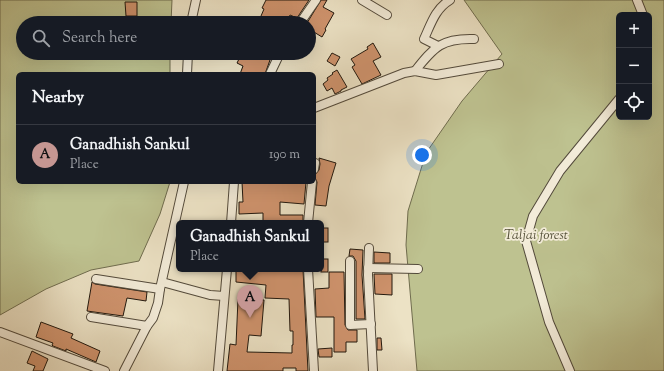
<!DOCTYPE html>
<meta charset="utf-8">
<style>
body{margin:0;font-family:"Sorts Mill Goudy",serif;background:#242831;color:#f1f3f6}
.controls{position:absolute;right:12px;top:12px;display:grid;overflow:hidden;border-radius:6px;box-shadow:0 4px 16px #0002}
.controls button{width:36px;height:36px;display:grid;place-items:center;padding:0;border:0;border-bottom:1px solid #363941;background:#171b24;color:#f1f3f6;font:20px sans-serif}
.you{position:absolute;left:422px;top:155px;width:14px;height:14px;margin:-10px;border:3px solid #fff;border-radius:50%;background:#1a73e8;box-shadow:0 0 0 6px #1a73e833}
.badge{display:grid;place-items:center;width:26px;height:26px;border-radius:50%;background:#c59692;color:#111;font-size:13px;font-weight:700}
.pin{position:absolute;translate:-50% -33px;filter:drop-shadow(0 1px 2px #0008)}
.pin::after{content:'';position:absolute;top:21px;width:14px;height:12px;background:inherit;clip-path:polygon(0 0,100% 0,50% 100%)}
.popup{position:absolute;left:176px;top:220px;width:148px;height:52px;box-sizing:border-box;display:grid;place-content:center;border-radius:6px;background:#171b24;filter:drop-shadow(0 1px 3px #0005);font-size:13px;white-space:nowrap;color:#9ea1a6}
.popup b{font-size:15px;color:#f1f3f6}
.popup::after{content:'';position:absolute;left:50%;top:100%;margin-left:-8px;border:8px solid transparent;border-top-color:#171b24}
.list{margin:0;padding:0;list-style:none}
h2{display:flex;justify-content:space-between;align-items:center;height:52px;margin:0;padding:0 16px;font-size:17px}
h2 small{font-size:13px;font-weight:400;color:#9ea1a6}
.list li{display:grid;grid-template-columns:26px 1fr auto;gap:12px;align-items:center;box-sizing:border-box;height:60px;padding:0 16px;border-top:1px solid #363941}
.list b{display:block;font-size:15px;white-space:nowrap}
.list p{margin:0;font-size:13px;white-space:nowrap;color:#9ea1a6}
.list em{font-size:13px;font-style:normal;color:#9ea1a6}
.icon{flex:none;width:22px;height:22px;fill:none;stroke:currentColor;stroke-width:2;stroke-linecap:round;stroke-linejoin:round}
.map{position:relative;flex:none;width:664px;height:371px;overflow:hidden}
.search{position:absolute;background:#171b24;box-shadow:0 4px 16px #0002;left:16px;top:16px;width:300px;height:44px;display:flex;align-items:center;gap:10px;box-sizing:border-box;padding:0 14px;border-radius:22px;color:#9ea1a6;font-size:15px}
.panel{position:absolute;background:#171b24;box-shadow:0 4px 16px #0002;left:16px;top:72px;width:300px;height:112px;border-radius:6px}
.map>svg:first-child{display:block}
</style>
<div class="map">
<svg width="664" height="371" viewBox="0 0 664 371">
<rect width="100%" height="100%" fill="#ece2c5"/>
<filter id="stains"><feTurbulence type="fractalNoise" baseFrequency=".005" numOctaves="4"/><feColorMatrix values="0 0 0 0 .2 0 0 0 0 .09 0 0 0 0 .02 0 0 0 .5 -.17"/></filter>
<radialGradient id="worn" r=".72"><stop offset=".6" stop-color="#630" stop-opacity="0"/><stop offset="1" stop-color="#630" stop-opacity=".3"/></radialGradient>
<!-- green -->
<g fill="#bec290" stroke="#6f6c4e" fill-rule="evenodd">
<path d="M0 0H172L171 23H23V53H170V74H18V182H170L160 214 139 261 91 270 46 289 0 315Z"/>
<path d="M464 0H664V371H417L406 245 408 211 426 153 462 101 502 54ZM619 15H649V117H619Z"/>
</g>
<!-- building -->
<g fill="#cf936d" stroke="#20170d">
<path d="M266 0H309L297 18 290 15 286 23H258L264 9 262 8Z"/>
<path d="M321 0H327L323 7 334 13 325 29 326 30 322 37 309 29V23H307Z"/>
<path d="M125 2H137V16H126Z"/>
<path d="M373 43 381 57 373 61 381 75 362 84 352 67 355 65 351 59 368 49 367 47Z"/>
<path d="M242 53H256L270 60 265 74H240L243 66 237 63Z"/>
<path d="M332 53 340 57 335 66 327 61Z"/>
<path d="M337 70 347 87 341 90V91L335 94 332 88 327 91 323 84 328 80 327 78 333 74 332 73Z"/>
<path d="M319 158 336 163 329 186 326 206 315 205 317 182 314 176 319 170 320 164Z"/>
<path d="M242 182H306L304 204 280 202V215H303V223H263V213L239 214V202H243Z"/>
<rect x="321" y="228" width="7" height="14"/>
<path d="M350 249 363 250 362 275 365 319H356V261L353 256H349Z"/>
<path d="M374 252 390 253V263H374Z"/>
<rect x="321" y="259" width="7" height="13"/>
<path d="M236 269H303L308 371H296V368H283V371H227L230 344 236 345 238 299 264 300 261 336 249 335 247 352 292 353V345H293V331H290L289 299 265 298 266 285 236 282Z"/>
<path d="M329 272H344L345 325 348 330H357V342H346V352H334V317H316L315 289 329 288Z"/>
<path d="M374 274H392V295L375 294Z"/>
<path d="M92 282 95 284 147 292 146 301 127 298 123 316 87 311Z"/>
<path d="M41 322 73 334 71 338 100 351 96 362 66 349V351L53 346 52 345 53 343 36 337Z"/>
<path d="M377 338H381L382 350H377Z"/>
<path d="M332 348V357H319L318 349Z"/>
<path d="M32 351 48 359 43 371H33L35 366 27 363Z"/>
</g>
<g fill="none" stroke-linecap="round" stroke-linejoin="round">
<!-- street casing -->
<g stroke="#534a3b" stroke-width="10">
<g id="street">
<path d="M362 0 387 15"/>
<path d="M637 0 643 15"/>
<path d="M191 23 196 0"/>
<path d="M300 23 316 0"/>
<path d="M438 46 424 39C431 24 435 9 450 0"/>
<path d="M415 71C434 47 442 38 474 39"/>
<path d="M187 74 188 53"/>
<path d="M270 74 280 53"/>
<path d="M314 108 404 73 415 71 436 75 499 64"/>
<path d="M314 169 315 163"/>
<path d="M231 223 234 182"/>
<path d="M308 223 312 182"/>
<path d="M369 248 368 275 373 371"/>
<path d="M350 261V325L371 324"/>
<path d="M368 268 418 269"/>
<path d="M308 269 314 371"/>
<path d="M96 279 160 289"/>
<path d="M162 282 210 295 224 296"/>
<path d="M91 317 147 326"/>
<path d="M0 332 105 371"/>
<path d="M124 371 147 326 153 318 158 303 160 289 184 182"/>
<path d="M218 371 227 269"/>
<path d="M570 371 549 322 526 241 533 216 560 171 619 99"/>
</g>
</g>
<!-- street -->
<use href="#street" stroke="#f3ecd9" stroke-width="8"/>
</g>
<g text-anchor="middle" stroke-width="3.5" stroke-linejoin="round" paint-order="stroke">
<!-- park labels -->
<g font-size="14" font-style="italic" fill="#57533b" stroke="#f3ecd9">
<text x="536" y="239">Taljai forest</text>
</g>
</g>
<rect width="100%" height="100%" filter="url(#stains)"/>
<rect width="100%" height="100%" fill="url(#worn)"/>
</svg>
<div class="controls">
<button>+</button>
<button>−</button>
<button><svg class="icon" aria-label="locate" viewBox="0 0 24 24"><circle cx="12" cy="12" r="6"/><path d="M12 2v4M12 18v4M2 12h4M18 12h4"/></svg></button>
</div>
<div class="you"></div>
<div class="pin badge" style="left:250px;top:318px">A</div>
<div class="popup"><b>Ganadhish Sankul</b>Place</div>
<div class="search"><svg class="icon" aria-label="search" viewBox="0 0 24 24"><circle cx="10" cy="10" r="6"/><path d="M15 15l6 6"/></svg>Search here</div>
<section class="panel">
<h2>Nearby<small></small></h2>
<ul class="list">
<li><span class="badge">A</span><div><b>Ganadhish Sankul</b><p>Place</p></div><em>190 m</em></li>
</ul>
</section>
</div>
